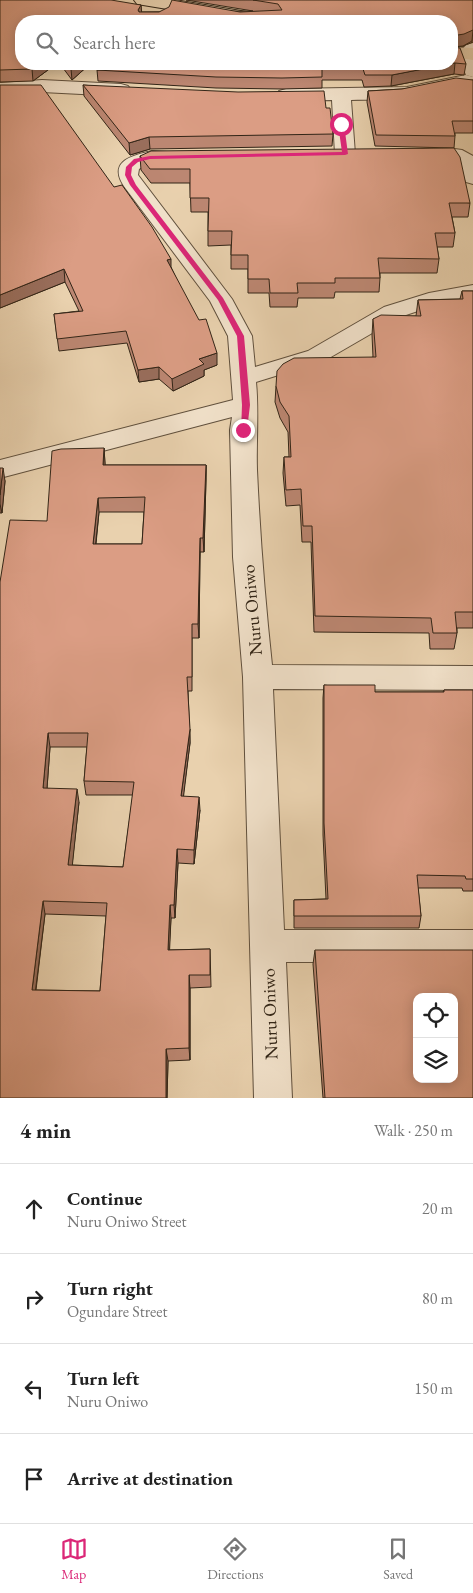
<!DOCTYPE html>
<meta charset="utf-8">
<style>
body{margin:0;font-family:"EB Garamond",serif;background:#f2f2f2;color:#222}
.controls{position:absolute;right:15px;bottom:15px;display:grid;overflow:hidden;border-radius:10px;box-shadow:0 2px 12px #0003}
.controls button{width:45px;height:45px;display:grid;place-items:center;padding:0;border:0;border-bottom:1px solid #e0e0e0;background:#fff;color:#222;font:25px sans-serif}
.stop{position:absolute;width:15px;height:15px;margin:-11px;border:4px solid #db2777;border-radius:50%;background:#fff}
.stop.end{background:#db2777;border-color:#fff;box-shadow:0 1px 5px #0008}
.list{margin:0;padding:0;list-style:none}
h2{display:flex;justify-content:space-between;align-items:center;height:65px;margin:0;padding:0 20px;font-size:21px}
h2 small{font-size:16px;font-weight:400;color:#767676}
.list li{display:grid;grid-template-columns:32px 1fr auto;gap:15px;align-items:center;box-sizing:border-box;height:90px;padding:0 20px;border-top:1px solid #e0e0e0}
.list b{display:block;font-size:19px;white-space:nowrap}
.list p{margin:0;font-size:16px;white-space:nowrap;color:#767676}
.list em{font-size:16px;font-style:normal;color:#767676}
.icon{flex:none;width:28px;height:28px;fill:none;stroke:currentColor;stroke-width:2;stroke-linecap:round;stroke-linejoin:round}
.map{position:relative;flex:none;width:473px;height:1098px;overflow:hidden}
.search{position:absolute;background:#fff;box-shadow:0 2px 12px #0003;left:15px;right:15px;top:15px;height:55px;display:flex;align-items:center;gap:12px;box-sizing:border-box;padding:0 18px;border-radius:20px;color:#767676;font-size:19px}
.sheet{height:425px;background:#fff}
nav{display:flex;justify-content:space-around;align-items:center;box-sizing:border-box;height:70px;border-top:1px solid #e0e0e0;background:#fff;font-size:14px;color:#767676}
nav a{display:grid;justify-items:center;gap:2px}
nav .on{color:#db2777}
.map>svg:first-child{display:block}
</style>
<div class="map">
<svg width="473" height="1098" viewBox="0 0 473 1098">
<rect width="100%" height="100%" fill="#e9d1ae"/>
<filter id="stains"><feTurbulence type="fractalNoise" baseFrequency=".004" numOctaves="4"/><feColorMatrix values="0 0 0 0 .2 0 0 0 0 .09 0 0 0 0 .02 0 0 0 .5 -.17"/></filter>
<radialGradient id="worn" r=".72"><stop offset=".6" stop-color="#630" stop-opacity="0"/><stop offset="1" stop-color="#630" stop-opacity=".3"/></radialGradient>
<g fill="none" stroke-linecap="round" stroke-linejoin="round">
<!-- minor casing -->
<g stroke="#60503d" stroke-width="2">
<g id="minor">
<path d="M473 43V77L466 75 458 54 466 45Z"/>
<path d="M466 75 473 77V90C450 84 429 96 407 99 389 101 369 99 351 100L355 154 352 158 345 160 338 158 335 154 332 100 286 101 279 99 276 95 279 91 286 89 407 87Z"/>
<path d="M42 80 121 84 128 86 131 90 128 94 121 96 42 92 0 95V83Z"/>
<path d="M440 147 462 150 473 156V184L466 182 460 168 454 161 415 158 412 154 415 150Z"/>
<path d="M152 151 184 153 187 157 184 161C169 165 153 160 139 169L138 175 232 299 252 336 255 367 308 351 384 307 429 293 473 285V299L433 306 400 317 324 361 256 382C259 412 256 441 257 470 260 536 265 600 272 665L473 666V690L273 689 284 930H473V962H286L292 1098H254L243 677 233 557 230 430 232 417 0 478V460L233 400 228 336 210 301 126 189C107 163 128 156 152 151Z"/>
</g>
</g>
<!-- major casing -->
<g stroke="#322517" stroke-width="2">
<g id="major">
<path d="M134 0H175L277 17 280 21H240L143 5 137 4Z"/>
<path d="M452 47 473 48V60L452 57Z"/>
</g>
</g>
<!-- minor -->
<use href="#minor" fill="#f1e1ca" fill-rule="evenodd"/>
<!-- major -->
<use href="#major" fill="#e9d1ae" fill-rule="evenodd"/>
</g>
<!-- wall -->
<g fill="#bc8772" stroke="#322517" fill-rule="evenodd">
<path d="M0 0 141 5V12L253 11 186 0H473V42L463 46 452 47 466 64 464 75 454 74 391 86 364 87 362 80H322V88L282 89 216 88 98 81 97 70 452 64 21 21 56 64 33 81 0 82Z"/>
<path d="M60 64H90L72 80Z"/>
<path d="M473 80V133H455V136L454 148 375 146 367 102 368 91 402 89Z"/>
<path d="M0 85 171 267 217 365 204 370V376L173 391 159 379 139 382 127 343 59 351 54 314 79 311 65 282 0 308Z"/>
<path d="M83 85 326 108 333 134 332 146 150 149 130 155 84 96Z"/>
<path d="M140 156 470 203 468 217H452L455 233 453 247H437L439 259 437 273H380V278L379 292H335L334 298H298L297 307H270L269 293H248V269H231V245L208 246V212H191L190 183H151L141 170Z"/>
<path d="M462 291H473V628H457V633L454 649H430L429 633 314 632 311 542H302L300 505 286 506 283 473 284 457H289L288 432 280 418 275 402 276 386 373 357 372 335 373 319 416 316 418 300 460 299Z"/>
<path d="M104 448 105 465H206V479L204 552H200L199 638H192V691H188L190 743 183 796 200 810 194 864 178 863 175 918H171L169 950 210 949 211 987 190 988V1060L168 1061 167 1098H0L47 521ZM99 512H144L142 544H96ZM50 747H87L84 781 86 795H133L123 867 72 865 79 802 47 788ZM45 914 106 916 100 991 36 990Z"/>
<path d="M0 468 5 481 2 513H0Z"/>
<path d="M324 685 375 692H443L444 690H473V891H463L462 888H418L421 916 419 928H294V900L326 899 323 835V698Z"/>
<path d="M315 950 473 1098H323L313 964Z"/>
</g>
<!-- shaded-wall -->
<g fill="#996e5c" stroke="#322517">
<path d="M141 5 142 16 138 10Z"/>
<path d="M473 30 472 41 463 46 452 47V36Z"/>
<path d="M452 63H455L454 74 391 86 392 75Z"/>
<path d="M39 64H56L33 81 32 69Z"/>
<path d="M77 64H90L72 80 71 69Z"/>
<path d="M149 137 150 149 130 155 129 143Z"/>
<path d="M171 259V271L167 260Z"/>
<path d="M64 269 65 282 0 308V295Z"/>
<path d="M217 353V365L204 370V376L173 391 172 379 199 359Z"/>
<path d="M159 367V379L139 382 138 370Z"/>
<path d="M104 448 105 463V480L103 465Z"/>
<path d="M206 465V479L204 552 203 538Z"/>
<path d="M3 468 5 481 2 513 0 504V495Z"/>
<path d="M98 498 99 512 94 559 93 544Z"/>
<path d="M200 538V552L199 638 198 624Z"/>
<path d="M190 729V743L182 809 181 796Z"/>
<path d="M48 733 50 747 46 802 43 788Z"/>
<path d="M77 789 79 802 71 878 68 865Z"/>
<path d="M199 797 200 810 194 864V850Z"/>
<path d="M177 849 178 863 175 918 174 905Z"/>
<path d="M43 901 45 914 34 1002 32 990Z"/>
<path d="M170 905 171 918 169 963 168 950Z"/>
<path d="M189 975 190 988V1060L189 1048Z"/>
<path d="M166 1049 168 1061 167 1098H166Z"/>
</g>
<!-- building -->
<g fill="#db9d84" stroke="#322517" fill-rule="evenodd">
<path d="M0 0H111L141 5 138 10 139 12H159L169 7 172 0 240 12 282 10 278 4 253 0H473V30L464 34 452 36V21H21V64H39L32 69 0 70Z"/>
<path d="M452 43V47L460 48 466 64 455 63H452Z"/>
<path d="M67 64H77L71 69Z"/>
<path d="M104 64H450L392 75H365L363 69H322V77L282 78 216 77 97 70Z"/>
<path d="M456 78 473 80V121H452L455 136 376 135 368 91 402 89Z"/>
<path d="M0 85H41L114 187 122 185 152 227 171 259 167 260 199 320 206 319 217 353 199 359 204 364 172 379 159 367 138 370 126 331 57 339 54 314 83 311 64 269 0 295Z"/>
<path d="M83 85 238 92 324 91 326 108H330L333 134 149 137 129 143Z"/>
<path d="M454 148 460 157 470 203H449L455 233H435L439 259 378 258 380 278H335V283H297L298 293H270L269 279H248V255H231L232 231H208L209 198H190V169H150L140 156 151 151Z"/>
<path d="M462 291H473V612H455L457 633H433L431 618 315 616 312 526H303L301 489 286 490 284 457H291L289 416 280 402 276 386 277 371 283 364 294 358 376 357 373 319 381 315 421 316 418 300 463 299Z"/>
<path d="M104 448 103 465H206L203 538H200L198 624H192V677H187L190 729 181 796 199 797 194 850 177 849 174 905H170L168 950 210 949V975H189V1048L166 1049V1098H0V582L10 520 47 521 52 451 61 449ZM145 497 142 544H93L98 498ZM48 733H88L84 781 134 782 123 867 68 865 77 789 43 788ZM43 901 107 903 100 991 32 990Z"/>
<path d="M0 468H3L0 495Z"/>
<path d="M324 685H375V692H444V690H473V879H466L465 876 417 875 421 916H294V900L328 899 324 823Z"/>
<path d="M315 950H473V1098H325ZM417 997H454V1079H417Z"/>
</g>
<!-- route -->
<path fill="#db2777" d="M341 123 344 124 348 154 345 155 150 159 138 162 132 167 131 175 136 185 223 298 244 336 250 405 247 430 241 432 242 405 237 336 218 300 130 185 125 175 126 167 134 159 150 156 342 152 338 124Z"/>
<g text-anchor="middle" stroke-width="4" stroke-linejoin="round" paint-order="stroke">
<!-- street labels -->
<g font-size="18" fill="#322517" stroke="#f1e1ca">
<text transform="translate(252 610) rotate(-95)" y="6">Nuru Oniwo</text>
<text transform="translate(270 1014) rotate(-92)" y="6">Nuru Oniwo</text>
</g>
</g>
<rect width="100%" height="100%" filter="url(#stains)"/>
<rect width="100%" height="100%" fill="url(#worn)"/>
</svg>
<div class="controls">
<button><svg class="icon" aria-label="locate" viewBox="0 0 24 24"><circle cx="12" cy="12" r="6"/><path d="M12 2v4M12 18v4M2 12h4M18 12h4"/></svg></button>
<button><svg class="icon" aria-label="layers" viewBox="0 0 24 24"><path d="M12 4l9 5-9 5-9-5zM3 14l9 5 9-5"/></svg></button>
</div>
<div class="stop" style="left:341px;top:124px"></div>
<div class="stop end" style="left:243px;top:430px"></div>
<div class="search"><svg class="icon" aria-label="search" viewBox="0 0 24 24"><circle cx="10" cy="10" r="6"/><path d="M15 15l6 6"/></svg>Search here</div>
</div>
<section class="sheet">
<h2>4 min<small>Walk · 250 m</small></h2>
<ul class="list">
<li><svg class="icon" aria-label="ahead" viewBox="0 0 24 24"><path d="M12 20V5M6 11l6-6 6 6"/></svg><div><b>Continue</b><p>Nuru Oniwo Street</p></div><em>20 m</em></li>
<li><svg class="icon" aria-label="right" viewBox="0 0 24 24"><path d="M7 20v-9h11M14 6l5 5-5 5"/></svg><div><b>Turn right</b><p>Ogundare Street</p></div><em>80 m</em></li>
<li><svg class="icon" aria-label="left" viewBox="0 0 24 24"><path d="M17 20v-9H6M10 6l-5 5 5 5"/></svg><div><b>Turn left</b><p>Nuru Oniwo</p></div><em>150 m</em></li>
<li><svg class="icon" aria-label="arrive" viewBox="0 0 24 24"><path d="M6 21V4h12l-3 4 3 4H6"/></svg><div><b>Arrive at destination</b></div></li>
</ul>
</section>
<nav>
<a class="on"><svg class="icon" aria-label="map" viewBox="0 0 24 24"><path d="M3 6l6-2 6 2 6-2v14l-6 2-6-2-6 2zM9 4v14M15 6v14"/></svg>Map</a>
<a><svg class="icon" aria-label="directions" viewBox="0 0 24 24"><path d="M12 3l9 9-9 9-9-9zM9 14v-3h6M13 9l2 2-2 2"/></svg>Directions</a>
<a><svg class="icon" aria-label="saved" viewBox="0 0 24 24"><path d="M7 4h10v16l-5-4-5 4z"/></svg>Saved</a>
</nav>
